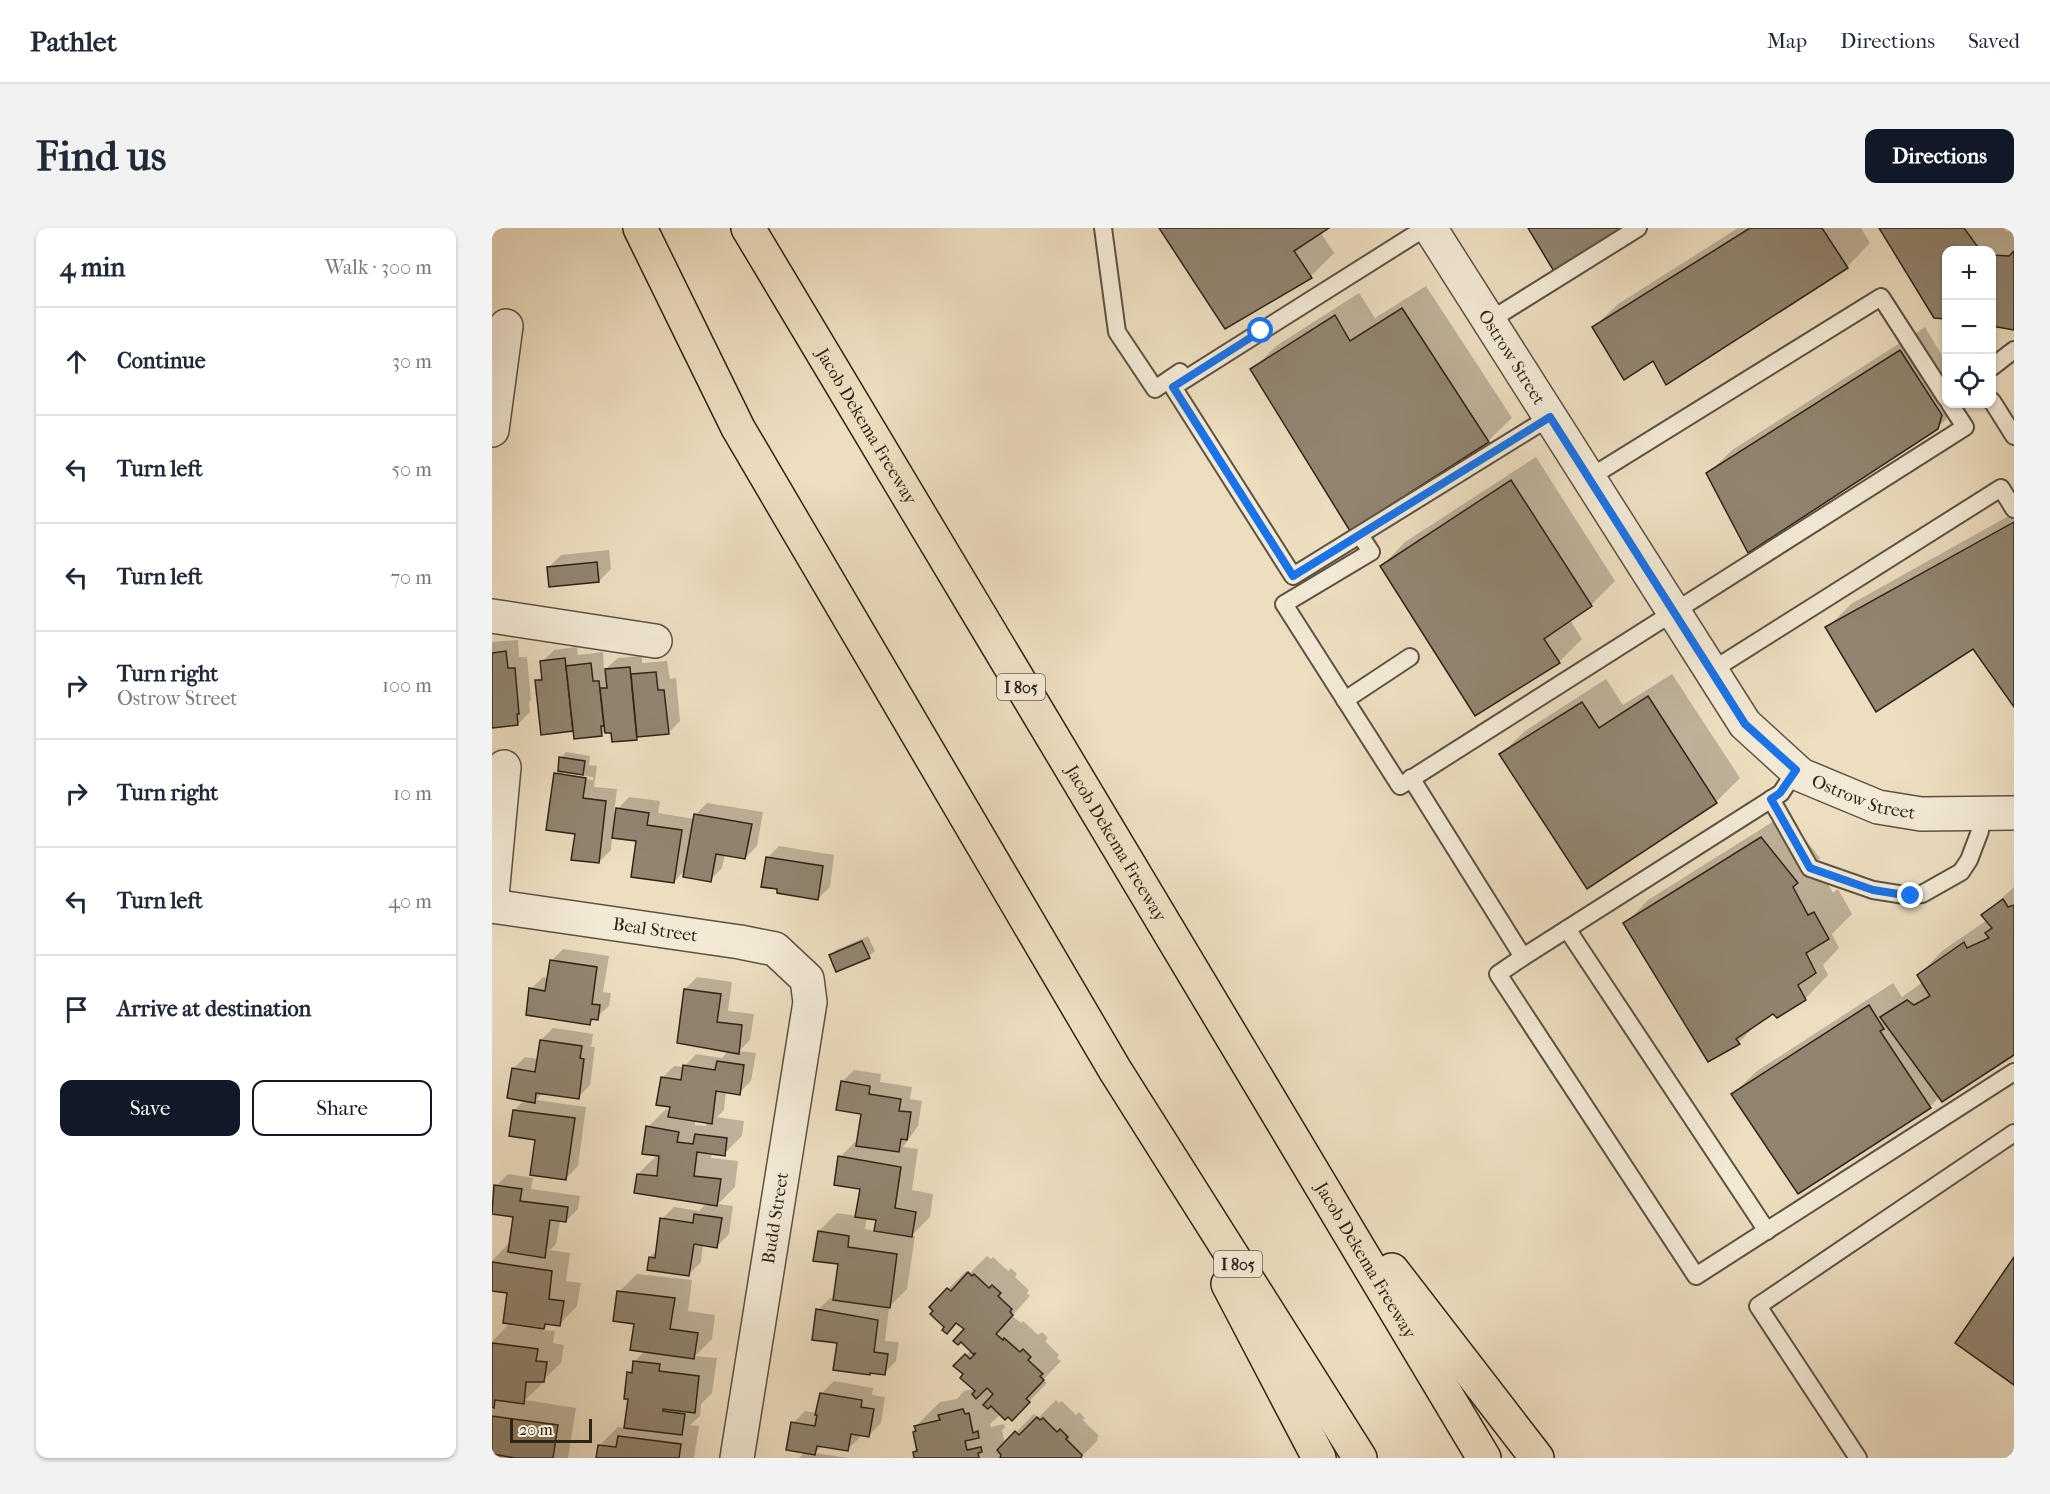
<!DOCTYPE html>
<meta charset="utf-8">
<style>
body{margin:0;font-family:"IM FELL French Canon",serif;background:#f2f2f3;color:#1f2937}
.controls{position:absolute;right:18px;top:18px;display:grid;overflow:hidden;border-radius:12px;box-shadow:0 2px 4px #0004}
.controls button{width:54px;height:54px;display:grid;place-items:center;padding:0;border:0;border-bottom:2px solid #e0e1e3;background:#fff;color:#1f2937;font:30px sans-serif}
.scale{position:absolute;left:18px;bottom:15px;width:82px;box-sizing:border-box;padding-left:6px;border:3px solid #2d241a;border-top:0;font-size:16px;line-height:21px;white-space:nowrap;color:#2d241a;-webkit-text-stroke:4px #f3ead6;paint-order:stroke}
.stop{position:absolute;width:18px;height:18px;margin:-14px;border:4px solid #1a73e8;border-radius:50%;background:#fff}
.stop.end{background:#1a73e8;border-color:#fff;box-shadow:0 2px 6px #0008}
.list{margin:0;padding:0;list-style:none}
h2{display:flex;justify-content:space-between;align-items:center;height:78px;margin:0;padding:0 24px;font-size:26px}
h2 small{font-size:20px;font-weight:400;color:#747a83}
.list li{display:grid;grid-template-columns:39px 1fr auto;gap:18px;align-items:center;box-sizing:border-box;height:108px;padding:0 24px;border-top:2px solid #e0e1e3}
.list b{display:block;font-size:22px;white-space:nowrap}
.list p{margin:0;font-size:20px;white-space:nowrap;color:#747a83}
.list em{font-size:20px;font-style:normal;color:#747a83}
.actions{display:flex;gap:12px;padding:18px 24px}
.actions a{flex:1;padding:14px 0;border:2px solid #111827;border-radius:12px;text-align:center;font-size:21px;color:#111827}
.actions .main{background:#111827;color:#fff}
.icon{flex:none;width:33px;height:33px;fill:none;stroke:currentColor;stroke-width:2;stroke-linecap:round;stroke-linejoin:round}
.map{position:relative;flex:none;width:1522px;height:1230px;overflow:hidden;border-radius:12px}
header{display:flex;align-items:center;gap:36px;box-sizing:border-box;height:84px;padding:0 30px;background:#fff;border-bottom:2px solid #e0e1e3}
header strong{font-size:28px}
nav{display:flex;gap:33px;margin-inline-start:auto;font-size:21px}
.intro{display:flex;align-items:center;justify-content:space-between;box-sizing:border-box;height:144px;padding:0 36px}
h1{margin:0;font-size:42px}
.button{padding:15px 27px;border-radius:12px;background:#111827;color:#fff;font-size:21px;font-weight:700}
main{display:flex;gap:36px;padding:0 36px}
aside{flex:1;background:#fff;border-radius:12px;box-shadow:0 2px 4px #0004}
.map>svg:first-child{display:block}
</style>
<header>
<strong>Pathlet</strong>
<nav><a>Map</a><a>Directions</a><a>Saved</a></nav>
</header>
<div class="intro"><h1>Find us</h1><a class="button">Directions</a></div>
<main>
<aside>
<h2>4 min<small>Walk · 300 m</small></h2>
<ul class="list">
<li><svg class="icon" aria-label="ahead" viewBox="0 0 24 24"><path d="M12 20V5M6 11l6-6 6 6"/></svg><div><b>Continue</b></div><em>30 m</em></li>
<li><svg class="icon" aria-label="left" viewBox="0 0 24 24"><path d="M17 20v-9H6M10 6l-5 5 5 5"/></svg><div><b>Turn left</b></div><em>50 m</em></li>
<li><svg class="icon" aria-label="left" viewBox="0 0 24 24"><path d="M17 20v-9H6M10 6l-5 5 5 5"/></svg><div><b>Turn left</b></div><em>70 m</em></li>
<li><svg class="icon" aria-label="right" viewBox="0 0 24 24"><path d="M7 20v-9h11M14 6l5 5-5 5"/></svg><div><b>Turn right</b><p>Ostrow Street</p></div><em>100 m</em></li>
<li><svg class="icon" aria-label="right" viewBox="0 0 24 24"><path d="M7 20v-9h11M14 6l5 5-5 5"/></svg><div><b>Turn right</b></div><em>10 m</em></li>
<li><svg class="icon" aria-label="left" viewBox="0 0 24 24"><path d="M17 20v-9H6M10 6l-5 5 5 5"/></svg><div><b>Turn left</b></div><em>40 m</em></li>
<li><svg class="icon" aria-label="arrive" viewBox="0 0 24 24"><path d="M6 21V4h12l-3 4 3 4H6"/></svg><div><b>Arrive at destination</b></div></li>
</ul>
<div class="actions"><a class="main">Save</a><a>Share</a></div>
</aside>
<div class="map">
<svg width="1522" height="1230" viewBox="0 0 1522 1230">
<rect width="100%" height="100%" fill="#eddec0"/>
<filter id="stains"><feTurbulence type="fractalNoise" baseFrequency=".00333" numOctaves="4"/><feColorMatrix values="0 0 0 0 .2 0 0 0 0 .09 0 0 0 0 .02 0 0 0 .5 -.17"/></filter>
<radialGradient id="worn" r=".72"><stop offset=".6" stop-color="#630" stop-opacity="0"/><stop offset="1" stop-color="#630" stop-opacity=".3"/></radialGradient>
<!-- shadow -->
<g fill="#0003" fill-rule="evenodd">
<path d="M669 0H834L828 4 842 25 819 48Z"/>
<path d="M1246 0H1369L1378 15 1355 39 1161 131 1102 99 1126 76Z"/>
<path d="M1389 0H1512L1514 3 1522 4V100L1500 97V22H1454V90L1443 88Z"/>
<path d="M934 58 1020 190 996 213 760 142 784 118 867 65 883 90Z"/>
<path d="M1433 99 1454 134V176H1470L1445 200 1216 246 1240 222Z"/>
<path d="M1044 229 1123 353 1099 377 1078 392 1090 411 1067 434 890 338 913 314Z"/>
<path d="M1522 285V476L1482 419 1335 400 1359 376Z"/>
<path d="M117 322 119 341 107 353 57 339 69 327Z"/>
<path d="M26 412 27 429H35L39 472 37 474 38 484 26 496 0 498V414Z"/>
<path d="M85 419 86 427 111 424 112 442 126 430 150 428V435L175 433 178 451 184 450 188 493 176 505 148 507 145 510 114 502 109 506 83 502 51 506 45 453 51 447 50 434 62 422Z"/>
<path d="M1180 446 1248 550 1224 574 1009 526 1033 503 1114 451 1131 477Z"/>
<path d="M74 524 98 528 97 537 105 538 102 559 125 561 122 585 137 569 168 573 166 585 203 591V587L215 575 271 584 265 618 253 630 233 626 230 640 218 652 194 641 182 654 145 612 120 609 119 622 107 634 85 605 63 546 68 541 69 530ZM71 545 101 549V552L71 548Z"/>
<path d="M1293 586 1328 630 1324 634 1341 665 1346 661 1360 686 1340 706 1347 720 1331 737 1336 747 1313 771 1282 783 1270 791 1247 814 1217 832 1133 696 1156 672Z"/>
<path d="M287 618 342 627 338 659 326 671 287 660 275 630Z"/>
<path d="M1522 659V825L1450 872 1448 868 1438 879 1241 866 1265 843 1401 755 1410 769 1431 754 1427 747 1450 723 1495 692 1491 687Z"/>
<path d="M376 708 383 723 377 728H339L344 722Z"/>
<path d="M71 721 117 728 111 764 119 765 117 778 97 796 39 761 51 749 57 750 59 733Z"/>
<path d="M205 749 240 754 236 783 262 786 258 812 247 823 264 825 259 853 247 865 234 863 232 882 225 889 252 893 250 908 232 926 220 925 219 930 246 933 243 959 226 976 241 978 237 1006 225 1018 211 1016 209 1034 197 1046 158 1029 165 1022 170 991 182 979 207 983 215 975 146 946 166 926 156 899 174 881 179 882 170 850 182 838 192 839 204 826 230 830 237 822 193 761ZM203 892 217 894 213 898 203 897Z"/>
<path d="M61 800 101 806 99 819H103L98 857 86 869 51 864 44 872 94 879 86 938 74 950 22 882 33 872 21 841 33 829 46 831 49 812Z"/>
<path d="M362 842 389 846 388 854 420 859 418 871 430 873 426 898 411 919 426 921 420 962 441 966 438 989 419 1008H423L415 1061 396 1080 397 1081 393 1113 407 1114 404 1133 392 1145 380 1144 378 1146 347 1114 326 1082 338 1070 343 1071 348 1035 327 1003 345 985 365 988 369 960 348 929 366 911 371 884 350 854ZM375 989 385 991 384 1003 373 1001Z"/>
<path d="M16 946 41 950 39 961 88 968 86 981 74 993 68 992 64 1016 58 1022 78 1025 74 1053 89 1055 85 1078 67 1097 56 1095 49 1102 63 1103 61 1115 72 1117 69 1135 50 1153 49 1157 33 1172 84 1180 76 1230H24L10 1226V1230H0V1114L16 1097 47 1101 48 1098 17 1063 0 1061V1033L16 1016 19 1017 23 988 0 984 4 958Z"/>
<path d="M495 1028 499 1031 501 1029 516 1043 519 1040 525 1046 523 1049 537 1062 535 1065 538 1068 520 1088 529 1095 531 1093 546 1107 550 1104 556 1110 553 1113 567 1127 565 1130 569 1133 551 1152 555 1155 520 1191 516 1187 509 1186 498 1196 499 1199 512 1196 513 1199 510 1202 513 1216 542 1186 546 1190 564 1172 567 1175 570 1173 584 1187 587 1184 593 1190 591 1192 607 1208 605 1210 606 1212 588 1230H424L422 1225 426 1221 422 1204 425 1202 424 1198 448 1174 465 1171 472 1163 483 1161 473 1146 464 1138 479 1122 474 1101 465 1094 455 1099 439 1079 474 1043 477 1046Z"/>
<path d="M145 1046 200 1052 196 1083 223 1087 220 1111 203 1128 225 1130 220 1165 209 1176 208 1188 198 1197 207 1198 202 1230H106L108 1217 126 1199 134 1200 138 1170 137 1145 142 1139 143 1133 153 1123 144 1095 127 1064Z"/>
<path d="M342 1153 381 1160 380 1167 393 1169 389 1195 377 1207 368 1206V1209L356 1221 331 1217 323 1225 356 1230H307L313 1224 301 1195 313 1183 325 1185 330 1165Z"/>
</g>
<!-- building -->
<g fill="#918570" stroke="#2d241a" stroke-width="1.5">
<path d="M667 0H837L802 23 820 50 733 101Z"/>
<path d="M1036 0H1136L1063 45Z"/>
<path d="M1258 0H1330L1356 40 1174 157 1161 133 1132 152 1100 99Z"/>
<path d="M1387 0H1472L1488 22H1454V91L1442 90Z"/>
<path d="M1522 23V102L1500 98V27L1517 28Z"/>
<path d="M910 80 997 214 858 303 758 141 843 87 858 113Z"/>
<path d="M1408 122 1450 187 1446 201 1256 325 1214 245Z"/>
<path d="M1019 252 1100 378 1052 411 1068 435 983 488 888 338Z"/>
<path d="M1522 294V479L1481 421 1384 484 1333 399Z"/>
<path d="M105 334 107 354 57 359 55 339Z"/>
<path d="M14 423 16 440H23L27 486H25L26 497 0 500V425Z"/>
<path d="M73 430 81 503 49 507 43 452H50L48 433Z"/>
<path d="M99 435 101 453H107L112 498H109L110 508 82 511 74 438Z"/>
<path d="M138 439 145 512 120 514 119 505H113L108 460H115L113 441Z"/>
<path d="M164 444 166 462H172L177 506 145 509 139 446Z"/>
<path d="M1156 468 1225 575 1095 661 1007 526 1090 474 1107 500Z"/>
<path d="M67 529 93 533 91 547 66 543Z"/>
<path d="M62 545 94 550 91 570 114 573 107 635 79 632 83 606 54 602Z"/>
<path d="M124 580 157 585 155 597 190 602 182 655 139 649 144 613 120 610Z"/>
<path d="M202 586 260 596 253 631 224 626 219 654 191 649Z"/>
<path d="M1269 609 1306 655 1301 659 1316 687 1322 684 1337 711 1314 725 1324 745 1306 757 1314 772 1285 790 1281 786 1244 811 1248 816 1216 834 1131 695Z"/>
<path d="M274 629 331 638 326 672 285 665V661L269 659Z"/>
<path d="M1511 671 1516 679 1522 677V827L1450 874 1388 789 1415 772 1422 777 1438 768 1425 747 1472 714 1475 720 1497 710 1493 705 1500 700 1489 687Z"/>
<path d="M370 713 378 730 344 744 337 727Z"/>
<path d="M58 732 105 739 100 776 108 777 106 792 99 791 98 797 34 787 37 760 53 763Z"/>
<path d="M192 761 229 766 225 794 250 797 247 826 185 815Z"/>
<path d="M1377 777 1392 801 1388 803 1439 880 1306 966 1239 866Z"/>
<path d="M48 812 90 818 88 830 92 831 87 871 44 865 43 875 15 870 20 840 43 844Z"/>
<path d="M225 833 252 837 248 867 224 863 220 896 176 889 178 879 164 877 169 849 189 852 191 837 223 842Z"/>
<path d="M349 853 378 858 377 866 409 871 407 883 419 884 415 912 409 911 407 924 364 918 369 886 344 882Z"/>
<path d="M21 882 83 890 74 952 38 947 43 912 17 908Z"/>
<path d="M154 898 187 904 185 914 201 916 203 906 235 910 233 928 205 924 202 948 229 951 225 978 142 965 145 946 165 948 167 928 150 926Z"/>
<path d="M346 928 409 939 403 980 424 984 420 1009 382 1003 384 992 363 989 368 961 342 957Z"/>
<path d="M2 957 30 961 28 973 76 979 74 994 58 992 53 1030 16 1024 21 989 0 986Z"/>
<path d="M202 986 230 990 225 1020 202 1016 197 1048 155 1042 157 1029 163 1030 168 990 201 995Z"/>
<path d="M326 1003 357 1008 356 1019 405 1026 398 1080 341 1072 346 1036 321 1033Z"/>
<path d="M1522 1029V1157L1463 1115Z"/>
<path d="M0 1034 60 1043 57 1071 72 1073 68 1098 53 1096 52 1101 11 1095 15 1065 0 1063Z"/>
<path d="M476 1044 480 1048 482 1046 497 1060 500 1057 509 1065 506 1068 520 1081 518 1084 521 1087 504 1106 511 1112 512 1110 528 1124 531 1121 539 1129 536 1132 551 1146 548 1148 552 1152 534 1171 538 1174 520 1193 516 1189 513 1192 499 1178 496 1181 491 1177 501 1166 495 1160 484 1171 480 1166 483 1163 468 1150 471 1146 461 1138 473 1126 478 1131 484 1125 481 1126 469 1114 466 1117 461 1113 472 1101 464 1095 455 1106 450 1102 452 1099 438 1086 441 1083 437 1079 455 1060 459 1063Z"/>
<path d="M125 1063 183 1070 178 1101 206 1105 202 1131 138 1122 142 1096 121 1093Z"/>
<path d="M324 1081 386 1092 382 1124 396 1126 393 1147 378 1145V1147L341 1142 345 1115 320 1112Z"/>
<path d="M0 1115 46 1121 44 1133 55 1134 52 1154H34L32 1176 3 1172 2 1180 0 1179Z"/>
<path d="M141 1133 168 1136 167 1143 207 1148 203 1185 171 1181V1183L193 1186 190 1207 132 1200 136 1171H132L135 1144 140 1145Z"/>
<path d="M328 1165 370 1172 369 1179 382 1181 377 1209 359 1206 356 1223 325 1218 323 1227 294 1222 299 1194 323 1198 325 1187H323Z"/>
<path d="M471 1181 473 1186 477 1185 481 1205 486 1203 487 1210 473 1213 475 1222 489 1219 490 1224 486 1225 487 1230H422L421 1224 425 1223 421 1204 424 1203 422 1198 448 1192 446 1187Z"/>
<path d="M0 1188 66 1197 61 1230H23L0 1226Z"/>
<path d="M545 1189 548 1192 551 1190 565 1204 568 1201 576 1209 574 1211 590 1227 589 1230H508L509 1227 505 1222 523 1203 527 1207Z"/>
<path d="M126 1208 189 1216 187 1230H104L106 1217 124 1219Z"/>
</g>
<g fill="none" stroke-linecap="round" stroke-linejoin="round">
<!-- service casing -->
<g stroke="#5d5244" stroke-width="20">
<g id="service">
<path d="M611 0 625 104 663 161 688 144"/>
<path d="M933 0 681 159 801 348 1058 189"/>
<path d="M997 93 1146 0"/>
<path d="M1500 139 1522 122"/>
<path d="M1500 173 1522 208"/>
<path d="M1097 250 1389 69 1454 170"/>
<path d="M868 307 879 324 792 376 908 558 1473 199 1458 176"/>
<path d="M1219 443 1509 260 1522 281"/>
<path d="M853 472 918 429"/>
<path d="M919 550 1031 729 1289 565 1304 542"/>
<path d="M1279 571 1318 640 1381 662 1419 668 1430 666 1469 644 1477 632 1488 603 1487 586"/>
<path d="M1075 701 1275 1003"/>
<path d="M1031 729 1006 746 1204 1048 1522 844"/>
<path d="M1366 1230 1266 1078 1522 905"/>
</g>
</g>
<!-- minor casing -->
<g stroke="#5d5244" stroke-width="36">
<g id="minor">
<path d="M0 202 14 98"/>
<path d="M0 388 163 413"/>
<path d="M0 668 12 539"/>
<path id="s1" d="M0 678 248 714 283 721 315 751 318 774 245 1230"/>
</g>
</g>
<!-- tertiary casing -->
<g stroke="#5d5244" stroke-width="36">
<g id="tertiary">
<path id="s2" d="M938 0 1253 496 1309 547 1386 579 1429 586 1522 585"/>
</g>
</g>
<!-- motorway casing -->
<g stroke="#2d241a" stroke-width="36">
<g id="motorway">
<path d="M148 0 246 200 623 842 868 1230"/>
<path id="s3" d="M256 0 992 1230"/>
<path d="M900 1042 1045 1230"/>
<path d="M736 1056 827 1230"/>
</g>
</g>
<!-- service -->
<use href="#service" stroke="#f3ead6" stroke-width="16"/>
<!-- minor -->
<use href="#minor" stroke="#f3ead6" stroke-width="33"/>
<!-- tertiary -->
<use href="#tertiary" stroke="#f3ead6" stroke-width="33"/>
<!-- motorway -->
<use href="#motorway" stroke="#eddec0" stroke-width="33"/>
</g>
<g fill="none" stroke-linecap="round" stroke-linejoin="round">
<!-- route -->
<path stroke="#1a73e8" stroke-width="8" d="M769 103 681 159 801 348 1058 189 1253 496 1304 542 1288 565 1279 571 1318 640 1381 662 1419 668"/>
</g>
<g text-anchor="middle" stroke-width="4.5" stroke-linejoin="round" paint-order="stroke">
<!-- shield labels -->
<g fill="#f3ead6" stroke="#685f52" stroke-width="1.5">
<rect x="505" y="446" width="48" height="26" rx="4.5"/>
<rect x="722" y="1023" width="48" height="26" rx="4.5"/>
</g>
<g font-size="16" font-weight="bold" fill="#2d241a">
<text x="529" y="465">I 805</text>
<text x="746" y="1042">I 805</text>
</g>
<!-- street labels -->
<g font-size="18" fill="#2d241a" stroke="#f3ead6">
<text dy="6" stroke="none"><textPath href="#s2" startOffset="153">Ostrow Street</textPath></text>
<text dy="6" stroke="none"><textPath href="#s3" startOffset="231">Jacob Dekema Freeway</textPath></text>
<text dy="6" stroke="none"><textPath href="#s2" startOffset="730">Ostrow Street</textPath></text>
<text dy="6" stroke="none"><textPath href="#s3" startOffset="717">Jacob Dekema Freeway</textPath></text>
<text dy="6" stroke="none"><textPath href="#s1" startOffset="165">Beal Street</textPath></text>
<text transform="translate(283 990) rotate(-81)" y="6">Budd Street</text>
<text dy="6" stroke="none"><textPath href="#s3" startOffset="1203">Jacob Dekema Freeway</textPath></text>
</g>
</g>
<rect width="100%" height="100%" filter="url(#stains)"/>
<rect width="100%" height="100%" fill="url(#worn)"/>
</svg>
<div class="controls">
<button>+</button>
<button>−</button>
<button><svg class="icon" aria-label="locate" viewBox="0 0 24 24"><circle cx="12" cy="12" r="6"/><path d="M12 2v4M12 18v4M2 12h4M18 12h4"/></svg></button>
</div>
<div class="scale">20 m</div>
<div class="stop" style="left:769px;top:103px"></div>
<div class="stop end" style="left:1419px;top:668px"></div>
</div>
</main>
